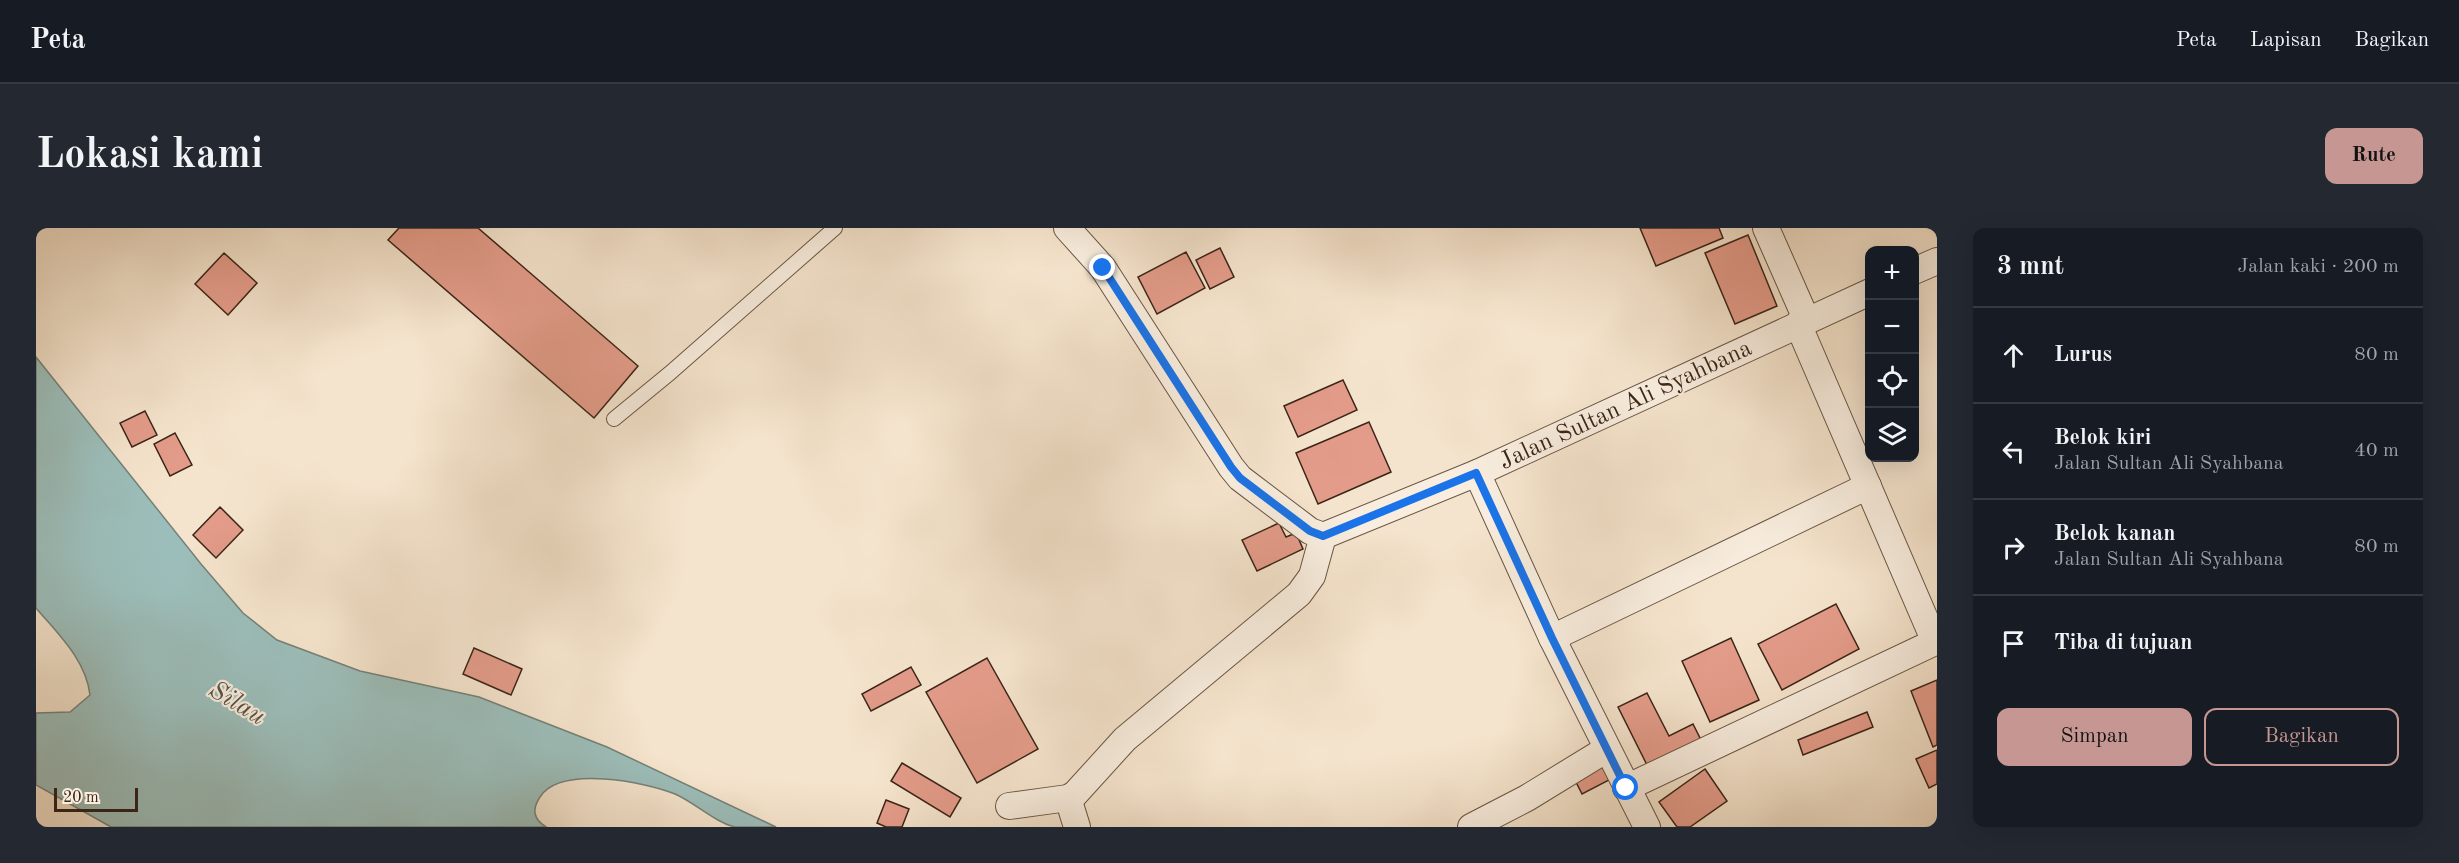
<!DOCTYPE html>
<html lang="id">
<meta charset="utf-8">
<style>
body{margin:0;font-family:"Old Standard TT",serif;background:#242831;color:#f1f3f6}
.controls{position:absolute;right:18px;top:18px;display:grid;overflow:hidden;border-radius:12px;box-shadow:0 6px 24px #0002}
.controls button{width:54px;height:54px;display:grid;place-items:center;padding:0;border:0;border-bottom:2px solid #363941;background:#171b24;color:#f1f3f6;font:30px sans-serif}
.scale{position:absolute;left:18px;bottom:15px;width:84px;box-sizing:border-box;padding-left:6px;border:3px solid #3a2517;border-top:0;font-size:16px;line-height:21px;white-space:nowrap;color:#3a2517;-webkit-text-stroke:4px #f8edde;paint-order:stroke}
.stop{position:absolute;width:18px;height:18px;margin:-14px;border:4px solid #1a73e8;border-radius:50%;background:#fff}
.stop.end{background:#1a73e8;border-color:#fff;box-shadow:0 2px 6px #0008}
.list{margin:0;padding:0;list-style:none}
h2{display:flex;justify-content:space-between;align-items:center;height:78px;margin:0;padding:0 24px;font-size:26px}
h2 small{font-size:20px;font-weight:400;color:#9ea1a6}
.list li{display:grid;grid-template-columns:39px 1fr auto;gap:18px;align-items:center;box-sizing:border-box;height:96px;padding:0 24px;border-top:2px solid #363941}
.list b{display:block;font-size:22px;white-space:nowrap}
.list p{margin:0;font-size:20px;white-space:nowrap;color:#9ea1a6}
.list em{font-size:20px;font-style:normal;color:#9ea1a6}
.actions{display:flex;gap:12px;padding:18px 24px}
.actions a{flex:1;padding:14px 0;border:2px solid #c59692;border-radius:12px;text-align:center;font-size:21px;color:#c59692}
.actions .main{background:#c59692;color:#111}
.icon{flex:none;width:33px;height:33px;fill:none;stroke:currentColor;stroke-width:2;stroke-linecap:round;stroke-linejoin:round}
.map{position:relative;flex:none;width:1901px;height:599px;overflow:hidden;border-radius:12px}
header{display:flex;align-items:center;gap:36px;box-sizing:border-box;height:84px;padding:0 30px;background:#171b24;border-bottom:2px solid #363941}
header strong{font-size:28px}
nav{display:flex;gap:33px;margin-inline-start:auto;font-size:21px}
.intro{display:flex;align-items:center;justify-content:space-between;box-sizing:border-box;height:144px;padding:0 36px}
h1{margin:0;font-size:42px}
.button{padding:15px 27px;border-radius:12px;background:#c59692;color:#111;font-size:21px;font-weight:700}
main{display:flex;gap:36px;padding:0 36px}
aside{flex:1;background:#171b24;border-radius:12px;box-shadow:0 6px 24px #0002}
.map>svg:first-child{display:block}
</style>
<header>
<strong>Peta</strong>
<nav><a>Peta</a><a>Lapisan</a><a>Bagikan</a></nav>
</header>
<div class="intro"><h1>Lokasi kami</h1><a class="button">Rute</a></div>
<main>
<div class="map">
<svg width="1901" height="599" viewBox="0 0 1901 599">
<rect width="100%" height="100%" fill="#f5e4cd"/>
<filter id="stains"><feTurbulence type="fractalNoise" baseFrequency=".00333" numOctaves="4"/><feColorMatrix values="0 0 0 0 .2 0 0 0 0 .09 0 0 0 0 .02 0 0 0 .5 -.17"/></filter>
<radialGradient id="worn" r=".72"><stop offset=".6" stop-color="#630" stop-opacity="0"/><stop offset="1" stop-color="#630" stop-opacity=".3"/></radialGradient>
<!-- water -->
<path fill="#9cbeba" stroke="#758179" stroke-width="1.5" d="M0 129 165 336 207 385 241 412 324 443 443 469 571 519 740 599C728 599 712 599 699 599 680 595 658 574 639 566 610 554 524 537 504 569 496 581 497 591 510 599H75L0 557V485L34 484 54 467C50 432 22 406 0 380Z"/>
<!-- building -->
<g fill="#e49c8a" stroke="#3a2517" stroke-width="1.5">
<path d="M363 0H442L602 138 558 190 352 12Z"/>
<path d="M1604 0H1683L1687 10 1620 38Z"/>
<path d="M1712 7 1741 78 1699 96 1669 25Z"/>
<path d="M1184 20 1198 49 1174 61 1160 32Z"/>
<path d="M1150 24 1169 60 1121 86 1102 49Z"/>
<path d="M188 25 221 55 192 87 159 56Z"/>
<path d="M1307 152 1321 182 1262 209 1248 178Z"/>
<path d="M109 183 121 207 96 219 84 195Z"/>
<path d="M1333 194 1355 244 1282 276 1260 225Z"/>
<path d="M139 205 156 237 134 248 118 216Z"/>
<path d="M184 279 207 302 180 330 157 307Z"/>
<path d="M1243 295 1250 309 1260 305 1267 321 1221 343 1206 312Z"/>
<path d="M1800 376 1823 421 1746 462 1722 416Z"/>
<path d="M1695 410 1723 472 1674 494 1646 433Z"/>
<path d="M438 420 486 441 475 467 427 446Z"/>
<path d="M951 430 1002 521 941 555 890 464Z"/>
<path d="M875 439 885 457 835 483 826 466Z"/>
<path d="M1901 452V517L1897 519 1875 463Z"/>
<path d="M1611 465 1633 508 1657 496 1667 516 1614 543 1582 479Z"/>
<path d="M1831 484 1837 499 1767 527 1762 512Z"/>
<path d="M1901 522V556L1893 560 1880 531Z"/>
<path d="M1565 531 1575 551 1546 566 1536 546Z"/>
<path d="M866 535 925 570 914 589 855 553Z"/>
<path d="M1669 541 1691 573 1654 599H1641L1623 574Z"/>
<path d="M850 572 873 581 866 599H850L841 595Z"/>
</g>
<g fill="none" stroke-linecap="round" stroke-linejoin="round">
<!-- service casing -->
<g stroke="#695544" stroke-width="16">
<path id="service" d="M578 191 634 145 799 0"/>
</g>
<!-- minor casing -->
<g stroke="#695544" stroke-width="28">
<g id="minor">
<path d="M1031 0 1067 40 1195 239 1204 250 1274 303 1287 308 1441 245 1834 64"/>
<path d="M1730 0 1771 93"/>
<path d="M1878 43 1901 33"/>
<path d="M1441 245 1516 410 1611 599"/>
<path d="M1516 410 1832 258"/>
<path d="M1590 560 1899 414 1762 96"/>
<path d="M1032 570 1041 599"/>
<path d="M973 578 1032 570 1039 566 1089 511 1263 366 1276 348 1287 308"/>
<path d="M1435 599 1491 570 1571 521"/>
</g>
</g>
<!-- service -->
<use href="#service" stroke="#f8edde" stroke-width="14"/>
<!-- minor -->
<use href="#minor" stroke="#f8edde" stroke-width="26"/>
</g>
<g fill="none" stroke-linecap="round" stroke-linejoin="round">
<!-- route -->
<path stroke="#1a73e8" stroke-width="8" d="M1067 40 1195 239 1204 250 1274 303 1287 308 1440 245 1516 410 1590 560"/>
</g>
<g text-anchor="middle" stroke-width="4.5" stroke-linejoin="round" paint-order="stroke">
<!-- street labels -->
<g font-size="24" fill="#3a2517" stroke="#f8edde">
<text transform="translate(1589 176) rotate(-25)" y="8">Jalan Sultan Ali Syahbana</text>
</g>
<!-- water labels -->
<g font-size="26" font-style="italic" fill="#575348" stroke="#f8edde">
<text transform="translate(202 474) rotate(31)" y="9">Silau</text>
</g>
</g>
<rect width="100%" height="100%" filter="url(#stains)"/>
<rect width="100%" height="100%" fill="url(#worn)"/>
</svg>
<div class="controls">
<button>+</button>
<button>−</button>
<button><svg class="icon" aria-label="locate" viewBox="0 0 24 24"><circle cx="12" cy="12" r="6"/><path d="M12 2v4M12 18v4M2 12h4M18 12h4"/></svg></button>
<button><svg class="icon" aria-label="layers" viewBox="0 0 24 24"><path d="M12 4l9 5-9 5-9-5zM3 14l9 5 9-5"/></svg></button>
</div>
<div class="scale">20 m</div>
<div class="stop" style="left:1590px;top:560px"></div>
<div class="stop end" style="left:1067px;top:40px"></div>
</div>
<aside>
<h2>3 mnt<small>Jalan kaki · 200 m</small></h2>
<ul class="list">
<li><svg class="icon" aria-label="ahead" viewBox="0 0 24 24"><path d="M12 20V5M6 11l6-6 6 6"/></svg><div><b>Lurus</b></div><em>80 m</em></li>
<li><svg class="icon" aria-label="left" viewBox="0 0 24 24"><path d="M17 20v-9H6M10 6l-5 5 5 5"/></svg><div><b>Belok kiri</b><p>Jalan Sultan Ali Syahbana</p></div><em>40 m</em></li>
<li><svg class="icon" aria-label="right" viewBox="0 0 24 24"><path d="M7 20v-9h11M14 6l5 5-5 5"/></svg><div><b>Belok kanan</b><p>Jalan Sultan Ali Syahbana</p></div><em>80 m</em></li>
<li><svg class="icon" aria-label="arrive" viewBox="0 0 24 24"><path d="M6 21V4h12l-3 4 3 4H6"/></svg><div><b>Tiba di tujuan</b></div></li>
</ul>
<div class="actions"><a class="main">Simpan</a><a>Bagikan</a></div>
</aside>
</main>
